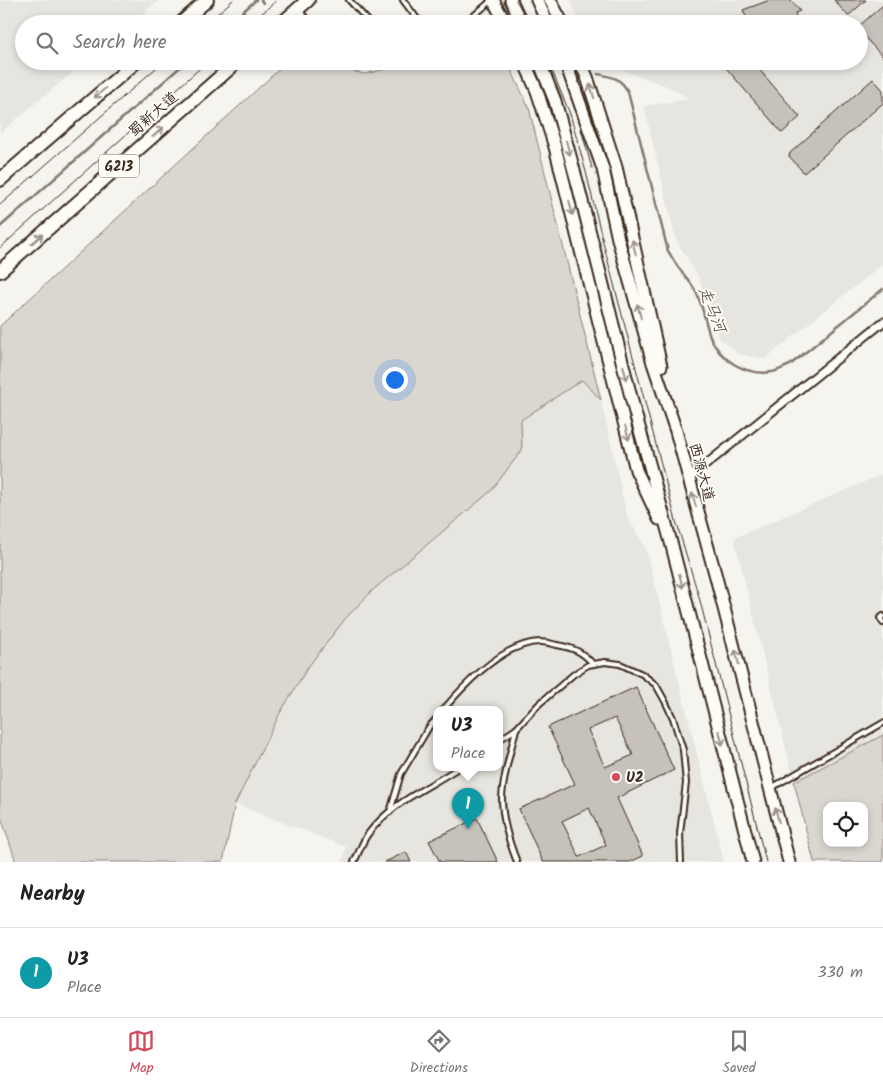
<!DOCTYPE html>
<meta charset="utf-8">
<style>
body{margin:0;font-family:Kalam,"LXGW WenKai TC",sans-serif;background:#f6f6f6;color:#222}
.controls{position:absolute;right:15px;bottom:15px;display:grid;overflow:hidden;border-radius:10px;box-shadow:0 2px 8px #0003}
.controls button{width:45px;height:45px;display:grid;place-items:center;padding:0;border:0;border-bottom:1px solid #e0e0e0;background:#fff;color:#222;font:25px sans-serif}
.you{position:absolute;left:394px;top:379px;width:18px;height:18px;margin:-12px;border:4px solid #fff;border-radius:50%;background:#1a73e8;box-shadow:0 0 0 8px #1a73e833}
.badge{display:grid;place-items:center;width:32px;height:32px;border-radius:50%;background:#d1495b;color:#fff;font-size:16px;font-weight:700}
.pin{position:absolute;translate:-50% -41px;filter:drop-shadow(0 1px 2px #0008)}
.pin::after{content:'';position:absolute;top:26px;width:18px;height:15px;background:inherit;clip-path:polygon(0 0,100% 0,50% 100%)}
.popup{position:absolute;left:433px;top:706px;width:70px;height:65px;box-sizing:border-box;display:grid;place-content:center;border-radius:10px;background:#fff;filter:drop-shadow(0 1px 4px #0005);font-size:16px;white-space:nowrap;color:#767676}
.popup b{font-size:19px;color:#222}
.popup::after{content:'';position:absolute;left:50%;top:100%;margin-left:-10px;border:10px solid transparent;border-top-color:#fff}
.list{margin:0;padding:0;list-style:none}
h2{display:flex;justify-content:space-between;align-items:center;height:65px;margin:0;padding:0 20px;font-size:21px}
h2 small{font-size:16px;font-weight:400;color:#767676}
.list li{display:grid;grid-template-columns:32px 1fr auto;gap:15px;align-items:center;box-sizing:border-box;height:90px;padding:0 20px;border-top:1px solid #e0e0e0}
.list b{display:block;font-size:19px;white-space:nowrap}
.list p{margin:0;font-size:16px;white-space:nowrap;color:#767676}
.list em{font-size:16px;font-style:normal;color:#767676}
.icon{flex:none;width:28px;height:28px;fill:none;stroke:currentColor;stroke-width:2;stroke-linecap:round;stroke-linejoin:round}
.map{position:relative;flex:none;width:883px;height:862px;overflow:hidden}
.search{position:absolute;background:#fff;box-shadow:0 2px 8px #0003;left:15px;right:15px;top:15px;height:55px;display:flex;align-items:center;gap:12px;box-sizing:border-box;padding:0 18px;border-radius:28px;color:#767676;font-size:19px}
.sheet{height:155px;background:#fff}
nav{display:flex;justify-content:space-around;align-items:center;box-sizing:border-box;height:70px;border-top:1px solid #e0e0e0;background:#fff;font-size:14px;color:#767676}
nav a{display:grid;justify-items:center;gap:2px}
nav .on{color:#d1495b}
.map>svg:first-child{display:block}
</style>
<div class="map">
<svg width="883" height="862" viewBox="0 0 883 862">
<rect width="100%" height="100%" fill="#f5f4ee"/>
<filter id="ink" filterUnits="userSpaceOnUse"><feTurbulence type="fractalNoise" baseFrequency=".02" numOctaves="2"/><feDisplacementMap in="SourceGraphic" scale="10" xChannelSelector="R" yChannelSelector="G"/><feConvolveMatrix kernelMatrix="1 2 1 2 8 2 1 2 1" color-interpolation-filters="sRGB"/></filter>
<g filter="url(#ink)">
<!-- built -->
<g fill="#e7e5df" fill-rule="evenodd">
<path d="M0 0H159L131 24H24V61H86L0 133Z"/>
<path d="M570 0H883V264L765 359 738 354 719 338 699 278 676 240 644 106 689 99 672 88 598 61H859V24H581Z"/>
<path d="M582 380 601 400 627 516 646 549 724 862H342L346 847 235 804 280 713 308 667 345 619 373 590 522 450 521 420ZM437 710H499V768H437Z"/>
<path d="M883 474V862H814L734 538ZM827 806H864V843H827Z"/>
</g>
<!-- green -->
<g fill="#dad6d0" stroke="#8a8077" fill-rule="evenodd">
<path d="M288 61H337L351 71 365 74 421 61H507L529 108 601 400 582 380 521 420 522 450 491 491 373 590 345 619 308 667 280 713 235 804 223 862H16L0 814V326Z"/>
<path d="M883 735V862H814L794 782ZM827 806H864V843H827Z"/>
</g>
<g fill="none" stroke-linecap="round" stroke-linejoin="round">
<!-- stream -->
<g stroke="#84786e" stroke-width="2.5">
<path d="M261 0 263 3"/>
<path d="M229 24 256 0"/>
<path d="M492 62 511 63"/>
<path d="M598 74C613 77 621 78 628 92L668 251C671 255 673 260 676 264 682 274 691 281 696 292 703 306 705 322 710 336 719 360 746 376 772 372 778 371 784 367 790 365L883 289"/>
<path d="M0 227 187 61"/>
</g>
</g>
<!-- building -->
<g fill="#c7c1bb" stroke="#3b2a1e" fill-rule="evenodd">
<path d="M770 0H790L800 11 795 13 799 24H749L743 10Z"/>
<path d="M834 0H866L848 16Z"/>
<path d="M883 5V57L859 31V26Z"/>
<path d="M720 61H752L800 117 782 133Z"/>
<path d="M873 79 883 90V103L804 173 789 156 790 153Z"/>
<path d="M636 687 674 770 617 798 643 856 630 862H543L519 809 575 784 548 727ZM615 718 633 755 605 767 588 730ZM589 808 606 845 579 857 562 821Z"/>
<path d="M477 818 498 862H440L429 841Z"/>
<path d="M406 852 411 862H385Z"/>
</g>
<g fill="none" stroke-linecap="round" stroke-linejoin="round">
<!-- service casing -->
<g stroke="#3b2a1e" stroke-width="8">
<g id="service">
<path d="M349 0 371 24"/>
<path d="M403 0 421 24"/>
<path d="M299 10 311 24"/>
<path d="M464 24 491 1"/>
<path d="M883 616 880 618 883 623"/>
<path d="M443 710C465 684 505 641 542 642 547 642 552 644 557 645 573 648 582 651 593 664"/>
<path d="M516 729C511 751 503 775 502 798 502 819 509 842 517 862"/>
<path d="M499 740 516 729 539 704 574 674 588 665 605 662 620 664 642 674 656 685 665 701 673 718 683 750 686 783 680 833 681 862"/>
<path d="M773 787 883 723"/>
<path d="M390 812 401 774 429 727 437 718"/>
<path d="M354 862C359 853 362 842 368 834 393 801 425 790 458 768"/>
</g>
</g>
<!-- minor casing -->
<g stroke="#3b2a1e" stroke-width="11">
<path id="minor" d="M688 479 883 322"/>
</g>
<!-- primary casing -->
<g stroke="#3b2a1e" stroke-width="15">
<g id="primary">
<path d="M493 0 506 24"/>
<path d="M511 0 522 24"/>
<path d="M537 0 548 24"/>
<path d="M550 0 563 24"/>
<path d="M524 61 537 91 555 147 636 470 659 519"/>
<path d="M539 61 555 101 578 185 634 409 672 546 753 862"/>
<path d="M565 61 603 169 618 239 653 363 676 431 716 577 789 862"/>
<path d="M580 61 587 77 616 167 661 366"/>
</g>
</g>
<!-- trunk casing -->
<g stroke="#3b2a1e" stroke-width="16">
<g id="trunk">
<path d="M180 24 207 0"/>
<path d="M281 24 308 0"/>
<path d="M0 180 137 61"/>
<path d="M0 271 238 61"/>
</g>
</g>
<!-- service -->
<use href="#service" stroke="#fdfcf7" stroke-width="4"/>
<!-- minor -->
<use href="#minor" stroke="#fdfcf7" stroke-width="7"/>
<!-- primary -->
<use href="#primary" stroke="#fdfcf7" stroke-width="11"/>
<!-- trunk -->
<use href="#trunk" stroke="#fdfcf7" stroke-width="12"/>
<!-- tram -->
<g stroke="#3b2a1e" stroke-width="1">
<path d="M516 0 529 24"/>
<path d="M206 24 233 0"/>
<path d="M250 24 277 0"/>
<path d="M548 61 570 114 586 172 604 246 676 521 699 597 766 862"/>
<path d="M581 129 592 168"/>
<path d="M0 205 164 61"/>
<path d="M0 248 208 61"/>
</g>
</g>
<!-- one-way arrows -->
<defs><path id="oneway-shaft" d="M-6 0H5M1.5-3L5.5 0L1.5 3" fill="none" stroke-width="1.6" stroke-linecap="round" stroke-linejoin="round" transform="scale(1.25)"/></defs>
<g stroke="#9c938a">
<use href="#oneway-shaft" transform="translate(592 91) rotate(-107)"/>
<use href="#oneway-shaft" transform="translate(100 93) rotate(139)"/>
<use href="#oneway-shaft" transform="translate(158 132) rotate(-41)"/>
<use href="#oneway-shaft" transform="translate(568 148) rotate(75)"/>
<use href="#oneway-shaft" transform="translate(571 208) rotate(76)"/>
<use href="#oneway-shaft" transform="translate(37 239) rotate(-41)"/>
<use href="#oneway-shaft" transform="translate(634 247) rotate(-103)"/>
<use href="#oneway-shaft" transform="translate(639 311) rotate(-105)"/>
<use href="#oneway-shaft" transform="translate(625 373) rotate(76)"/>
<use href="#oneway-shaft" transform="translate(627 433) rotate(76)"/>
<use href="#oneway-shaft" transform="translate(694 500) rotate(-106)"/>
<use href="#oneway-shaft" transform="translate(681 581) rotate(76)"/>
<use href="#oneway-shaft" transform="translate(737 657) rotate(-104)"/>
<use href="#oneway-shaft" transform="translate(721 738) rotate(76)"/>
<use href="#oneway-shaft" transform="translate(777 815) rotate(-104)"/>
</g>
</g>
<!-- markers -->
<circle fill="#d1495b" stroke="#fdfcf7" stroke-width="2" cx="616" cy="777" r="5"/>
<g text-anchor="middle" stroke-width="4" stroke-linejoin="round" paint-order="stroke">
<!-- shield labels -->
<rect fill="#fdfcf7" stroke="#75695f" stroke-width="1" x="99" y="154.5" width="40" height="23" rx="4"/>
<g font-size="14" font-weight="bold" fill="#3b2a1e">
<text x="119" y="171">G213</text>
</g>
<!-- street labels -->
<g font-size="15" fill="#3b2a1e" stroke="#fdfcf7">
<text transform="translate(153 114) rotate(-41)" y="5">蜀新大道</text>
<text transform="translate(702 472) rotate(75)" y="5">西源大道</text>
</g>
<!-- poi labels -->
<g font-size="15" font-weight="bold" fill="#3b2a1e" stroke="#fdfcf7" text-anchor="start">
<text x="626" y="782">U2</text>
</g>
<!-- water labels -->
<g font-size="16" font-style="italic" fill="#65584d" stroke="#fdfcf7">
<text transform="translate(713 309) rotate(68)" y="6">走马河</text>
</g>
</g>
</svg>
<div class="controls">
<button><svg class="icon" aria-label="locate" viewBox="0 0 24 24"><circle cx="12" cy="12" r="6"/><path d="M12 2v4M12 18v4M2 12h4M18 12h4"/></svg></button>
</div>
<div class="you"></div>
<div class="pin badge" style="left:468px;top:829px;background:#0f9aa8">1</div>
<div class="popup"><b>U3</b>Place</div>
<div class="search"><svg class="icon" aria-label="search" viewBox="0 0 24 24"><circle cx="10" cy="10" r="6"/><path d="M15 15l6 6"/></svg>Search here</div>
</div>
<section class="sheet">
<h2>Nearby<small></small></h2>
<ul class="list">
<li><span class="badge" style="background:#0f9aa8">1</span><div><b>U3</b><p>Place</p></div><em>330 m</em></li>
</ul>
</section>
<nav>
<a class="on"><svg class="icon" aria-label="map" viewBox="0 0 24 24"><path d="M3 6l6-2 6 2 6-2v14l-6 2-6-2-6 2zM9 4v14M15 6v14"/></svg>Map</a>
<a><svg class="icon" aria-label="directions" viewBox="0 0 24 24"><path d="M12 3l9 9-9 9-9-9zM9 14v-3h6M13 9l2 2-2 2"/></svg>Directions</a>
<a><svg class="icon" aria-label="saved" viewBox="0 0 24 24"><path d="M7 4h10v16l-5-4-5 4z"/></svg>Saved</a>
</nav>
